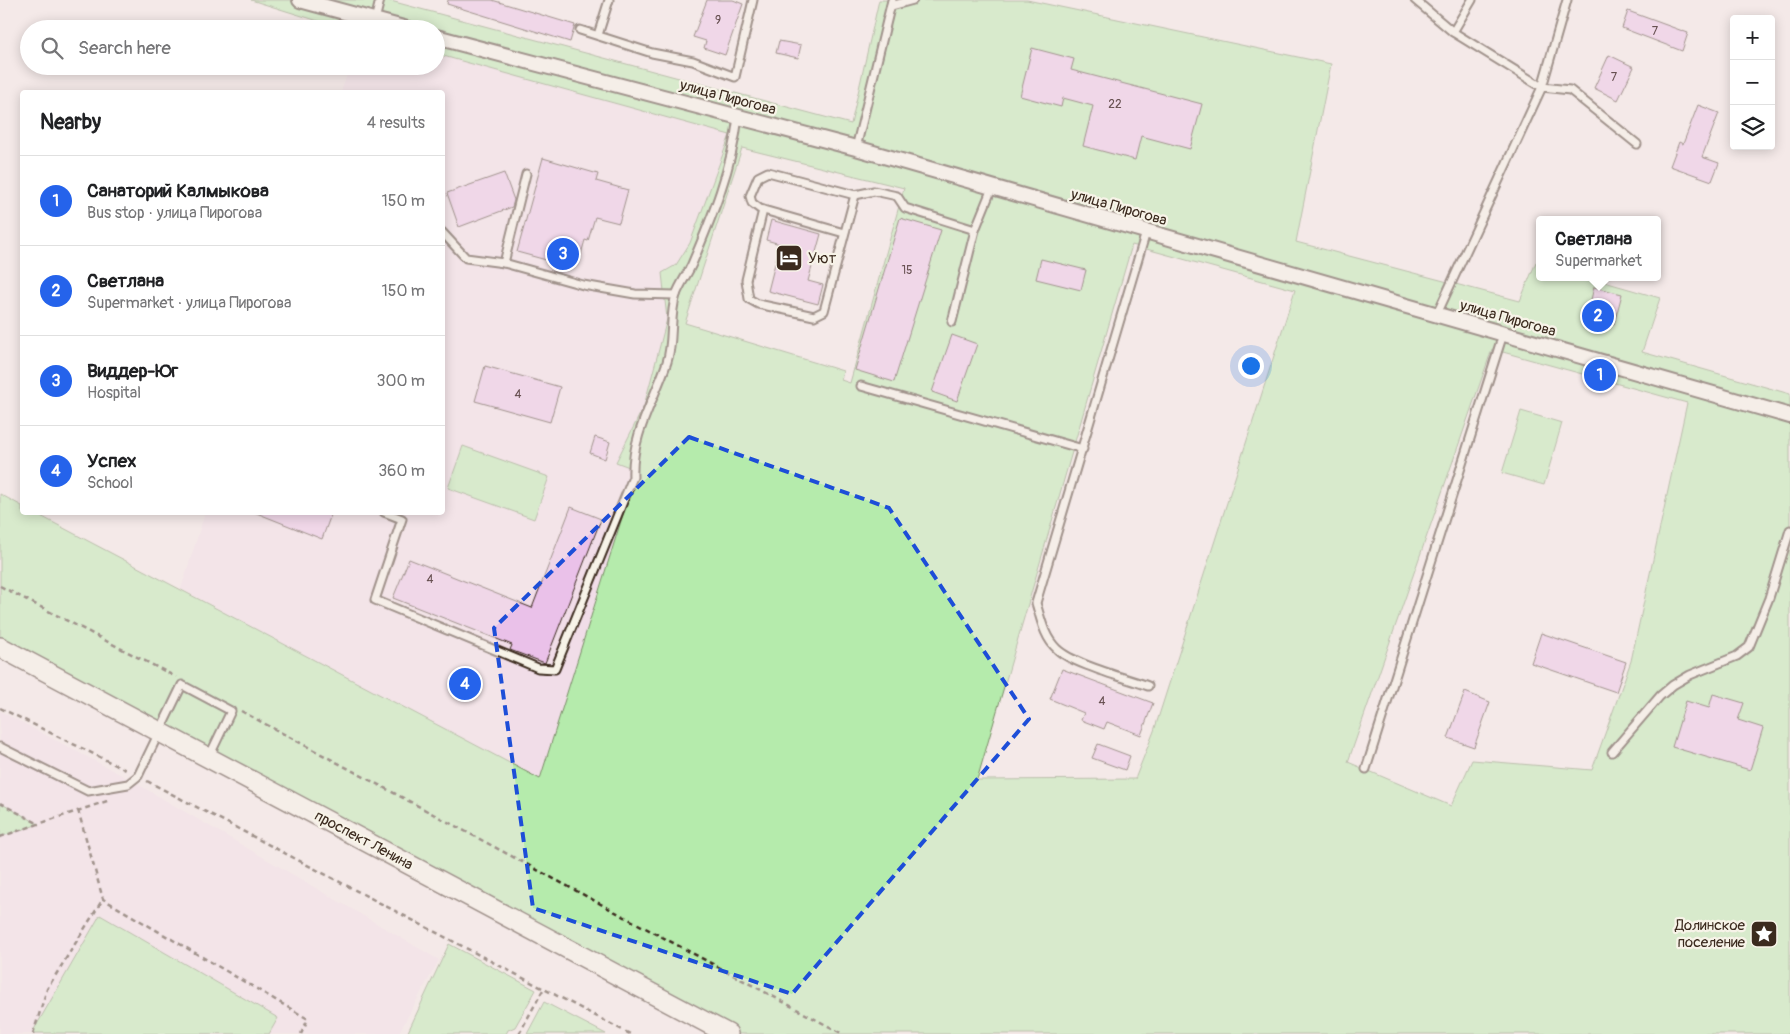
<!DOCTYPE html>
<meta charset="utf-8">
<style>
body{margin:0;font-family:Pangolin,sans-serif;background:#f6f6f6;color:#202124}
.controls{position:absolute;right:15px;top:15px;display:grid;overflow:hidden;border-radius:5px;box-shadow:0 2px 12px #0003}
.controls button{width:45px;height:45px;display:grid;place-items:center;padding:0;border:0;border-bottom:1px solid #e0e0e0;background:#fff;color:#202124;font:25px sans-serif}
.you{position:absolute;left:1250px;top:365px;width:18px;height:18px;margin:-12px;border:4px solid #fff;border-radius:50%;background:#1a73e8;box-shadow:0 0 0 8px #1a73e833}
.badge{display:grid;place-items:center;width:32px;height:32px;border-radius:50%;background:#2563eb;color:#fff;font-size:16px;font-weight:700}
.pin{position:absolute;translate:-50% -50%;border:2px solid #fff;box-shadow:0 1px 5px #0006}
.popup{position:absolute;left:1536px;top:216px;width:125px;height:65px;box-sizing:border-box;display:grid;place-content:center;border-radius:5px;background:#fff;filter:drop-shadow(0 1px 4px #0005);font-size:16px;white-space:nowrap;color:#757577}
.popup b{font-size:19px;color:#202124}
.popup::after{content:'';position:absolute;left:50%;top:100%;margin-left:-10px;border:10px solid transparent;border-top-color:#fff}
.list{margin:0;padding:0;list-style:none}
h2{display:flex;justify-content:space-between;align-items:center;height:65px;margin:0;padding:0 20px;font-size:21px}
h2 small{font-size:16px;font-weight:400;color:#757577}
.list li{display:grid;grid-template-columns:32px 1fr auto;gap:15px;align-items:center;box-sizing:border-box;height:90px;padding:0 20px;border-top:1px solid #e0e0e0}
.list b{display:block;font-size:19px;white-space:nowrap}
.list p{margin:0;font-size:16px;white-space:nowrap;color:#757577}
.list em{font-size:16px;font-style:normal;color:#757577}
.icon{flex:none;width:28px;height:28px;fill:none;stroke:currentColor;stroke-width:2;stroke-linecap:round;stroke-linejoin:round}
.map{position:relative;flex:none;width:1790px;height:1034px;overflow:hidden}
.search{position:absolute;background:#fff;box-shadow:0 2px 12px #0003;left:20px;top:20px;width:425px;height:55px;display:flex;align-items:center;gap:12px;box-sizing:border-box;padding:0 18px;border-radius:28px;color:#757577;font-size:19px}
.panel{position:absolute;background:#fff;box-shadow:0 2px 12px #0003;left:20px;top:90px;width:425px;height:425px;border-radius:5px}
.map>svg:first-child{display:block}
</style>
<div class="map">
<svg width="1790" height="1034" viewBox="0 0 1790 1034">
<rect width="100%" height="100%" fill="#f4e9e8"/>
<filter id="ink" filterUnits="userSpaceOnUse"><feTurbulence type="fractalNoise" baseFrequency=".02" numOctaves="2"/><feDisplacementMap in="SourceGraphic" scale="10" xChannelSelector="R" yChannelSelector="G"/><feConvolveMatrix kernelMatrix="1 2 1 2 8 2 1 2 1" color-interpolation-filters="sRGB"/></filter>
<g filter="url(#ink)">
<!-- built -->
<g fill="#f1dde8">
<path d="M436 54 730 135 690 243 676 265 662 273 667 319 644 406 616 462 637 469 540 779 181 589 205 513 442 512V92H341L350 66H436Z"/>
<path d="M0 711 127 778 439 960 398 1034H0Z"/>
</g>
<!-- green -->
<g fill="#b5ebac" stroke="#788a65" fill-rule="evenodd">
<path d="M251 0H387L851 124 879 0H1027L1331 64 1296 242 1520 301 1536 262 1539 263V277H1587L1660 298 1642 352 1790 394V1034H728L0 647V494L22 506V512L35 513 540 779 637 470 616 462 644 406 667 319 662 273 676 265 690 243 730 135 436 54V29H344ZM742 148 904 188 850 383 841 380 843 371 685 323ZM1132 245 1295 290 1154 731 1135 779 977 780ZM1492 349 1687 403 1631 661 1592 770 1472 760 1451 806 1348 762Z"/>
<path d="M1521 411 1562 423 1544 485 1502 473Z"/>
<path d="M463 446 549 477 534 519 448 488Z"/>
<path d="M0 803 39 824 0 837Z"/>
<path d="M100 915 278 1018 269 1034 32 1033Z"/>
<path d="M449 944 536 990 515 1027 508 1030 506 1034H407Z"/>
<path d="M544 1002 606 1034H527Z"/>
</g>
<!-- building -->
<g fill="#eac1e9" stroke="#3b2a1e">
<path d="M448 0H492L575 25 570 42 447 4Z"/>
<path d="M707 0H733L743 4 725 55 704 48 706 41 693 37Z"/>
<path d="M1628 11 1688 33 1682 51 1622 28Z"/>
<path d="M779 41 801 45 798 58 776 53Z"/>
<path d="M1032 48 1074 59 1071 70 1202 104 1190 149 1141 136 1135 160 1083 146 1093 106 1063 98 1061 107 1020 96Z"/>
<path d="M1609 55 1634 67 1618 100 1594 88Z"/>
<path d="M1698 105 1719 113 1702 157 1719 163 1712 181 1670 166 1679 142 1683 144Z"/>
<path d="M543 158 598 174 596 181 628 190 619 223 595 217 588 241 585 240 578 265 573 264 572 267 517 252Z"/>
<path d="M504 173 514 200 512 207 459 227 447 193Z"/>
<path d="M900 218 941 230 894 382 855 370Z"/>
<path d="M771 220 821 234 808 281 823 285 818 304 768 291 780 244 766 240Z"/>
<path d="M1041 259 1086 270 1081 290 1036 279Z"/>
<path d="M1594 287 1622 294 1614 324 1587 317Z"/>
<path d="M952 335 977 344 957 401 932 392Z"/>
<path d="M485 366 560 387 550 422 475 401Z"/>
<path d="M595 437 610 442 605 459 590 453Z"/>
<path d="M571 507 601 519 545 663 510 650 512 645 393 598 409 559 532 608Z"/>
<path d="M254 512H332L322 539Z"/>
<path d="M1541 633 1626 662 1616 692 1531 663Z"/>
<path d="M1062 669 1153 703 1141 735 1107 722 1104 729 1081 720 1084 713 1050 699Z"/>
<path d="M1465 692 1490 702 1474 747 1448 738Z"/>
<path d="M1713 694 1744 703 1738 720 1763 728 1750 770 1672 747 1686 701 1709 708Z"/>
<path d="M1098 744 1130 756 1125 770 1092 758Z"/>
</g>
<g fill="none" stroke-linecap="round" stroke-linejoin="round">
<!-- service casing -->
<g stroke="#3b2a1e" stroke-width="11">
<g id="service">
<path d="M1415 0 1453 32 1542 87 1570 90 1637 144"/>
<path d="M891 6 913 0"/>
<path d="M375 20 380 0"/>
<path d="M580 30 652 53 693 61 735 77 753 0"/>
<path d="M1453 32 1472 0"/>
<path d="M598 35 609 0"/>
<path d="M856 148 892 0"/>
<path d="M763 210 746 280 749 299 758 304 814 316 824 311 855 195"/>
<path d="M442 232 466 258 504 263 583 285 635 294 676 295"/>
<path d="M1146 232 1036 603C1041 619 1044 637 1057 649 1072 664 1126 678 1148 686"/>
<path d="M844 233 760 209 752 203 750 196 758 177 768 172 855 195 874 191 897 196 905 208 975 230"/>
<path d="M504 263 526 174"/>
<path d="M1437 314 1542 87 1567 0"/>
<path d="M952 322 975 230 992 188"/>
<path d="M861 386 1083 449"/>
<path d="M384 512 402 519 375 600 538 668 555 669 633 477C631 435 654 401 667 362 674 341 669 316 676 295 680 284 687 275 692 264 712 217 732 168 738 117"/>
<path d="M0 747 88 791 128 784 138 776 182 685 231 711 209 757"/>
<path d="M1612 752 1660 696 1673 685 1690 675 1737 656 1749 647 1769 598 1790 530"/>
<path d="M1366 769 1503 334"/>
</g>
</g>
<!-- minor casing -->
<g stroke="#3b2a1e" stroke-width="18">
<g id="minor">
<path d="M300 0 407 29"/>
<path d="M436 37 856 148 1790 416"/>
</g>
</g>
<!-- secondary casing -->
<g stroke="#3b2a1e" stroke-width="22">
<path id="secondary" d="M0 647 728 1034"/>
</g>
<!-- path -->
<g stroke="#3b2a1e" stroke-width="2.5" stroke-dasharray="5 4" stroke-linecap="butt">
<path d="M0 586 176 677"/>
<path d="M0 708 126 770"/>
<path d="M241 711 843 1034"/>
<path d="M147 781 630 1034"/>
<path d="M0 803 39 824"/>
<path d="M78 810 103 899 308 1019 301 1034"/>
<path d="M0 837 110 800"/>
<path d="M33 1034 47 989 103 899"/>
<path d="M519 1034 544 988"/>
</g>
<!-- service -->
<use href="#service" stroke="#f7f3e8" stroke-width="7"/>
<!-- minor -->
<use href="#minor" stroke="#f7f3e8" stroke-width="14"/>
<!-- secondary -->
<use href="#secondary" stroke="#f7f3e8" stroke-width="19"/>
</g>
</g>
<!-- marked area -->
<path d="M0 0H1790V1034H0ZM689 437 889 508 1029 719 792 994 533 908 494 628Z" fill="#f4e9e8" fill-opacity=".55" fill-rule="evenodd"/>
<path fill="none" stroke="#1d4ed8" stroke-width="4" stroke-dasharray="10 6" stroke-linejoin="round" d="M689 437 889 508 1029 719 792 994 533 908 494 628Z"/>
<!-- icons -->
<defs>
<g id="hotel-square" transform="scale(1.4375)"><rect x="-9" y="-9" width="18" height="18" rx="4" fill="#3b2a1e" stroke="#f7f3e8"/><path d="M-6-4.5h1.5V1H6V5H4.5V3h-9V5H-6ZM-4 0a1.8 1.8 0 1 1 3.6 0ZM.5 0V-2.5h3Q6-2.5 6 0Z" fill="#fff"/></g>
<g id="sight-square" transform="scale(1.4375)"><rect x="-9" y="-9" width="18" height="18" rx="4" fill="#3b2a1e" stroke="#f7f3e8"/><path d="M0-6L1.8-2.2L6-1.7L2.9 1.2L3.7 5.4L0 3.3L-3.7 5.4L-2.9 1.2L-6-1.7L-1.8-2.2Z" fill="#fff"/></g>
</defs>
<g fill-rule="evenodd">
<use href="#hotel-square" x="789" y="258"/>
<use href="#sight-square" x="1764" y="934"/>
</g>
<g text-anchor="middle" stroke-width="4.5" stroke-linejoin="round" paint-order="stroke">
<!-- number labels -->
<g font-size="12" fill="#675051">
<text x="718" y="24">9</text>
<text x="1655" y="35">7</text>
<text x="1614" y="81">7</text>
<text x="1115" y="108">22</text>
<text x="907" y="274">15</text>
<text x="518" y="398">4</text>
<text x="430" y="583">4</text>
<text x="1102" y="705">4</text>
</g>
<!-- street labels -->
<g font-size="15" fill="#3b2a1e" stroke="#f7f3e8">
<text transform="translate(728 97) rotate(15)" y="5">улица Пирогова</text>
<text transform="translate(1119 207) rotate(16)" y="5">улица Пирогова</text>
<text transform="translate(1508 318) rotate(16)" y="5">улица Пирогова</text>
<text transform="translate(364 840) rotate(28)" y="5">проспект Ленина</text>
</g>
<!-- poi labels -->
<g font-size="15" fill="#3b2a1e" stroke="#f7f3e8" text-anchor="start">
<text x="808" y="263">Уют</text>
<text x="1745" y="930" text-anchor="end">Долинское<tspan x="1745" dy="17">поселение</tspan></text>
</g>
</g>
</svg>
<div class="controls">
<button>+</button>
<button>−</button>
<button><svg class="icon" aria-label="layers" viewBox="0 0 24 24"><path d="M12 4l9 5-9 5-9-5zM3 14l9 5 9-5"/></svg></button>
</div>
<div class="you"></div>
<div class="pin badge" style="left:1600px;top:375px">1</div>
<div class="pin badge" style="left:1598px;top:316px">2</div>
<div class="popup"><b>Светлана</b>Supermarket</div>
<div class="pin badge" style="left:563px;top:254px">3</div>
<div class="pin badge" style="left:465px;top:684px">4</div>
<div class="search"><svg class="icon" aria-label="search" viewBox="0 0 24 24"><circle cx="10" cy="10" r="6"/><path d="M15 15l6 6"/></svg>Search here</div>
<section class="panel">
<h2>Nearby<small>4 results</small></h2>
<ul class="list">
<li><span class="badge">1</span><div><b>Санаторий Калмыкова</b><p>Bus stop · улица Пирогова</p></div><em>150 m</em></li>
<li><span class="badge">2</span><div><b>Светлана</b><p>Supermarket · улица Пирогова</p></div><em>150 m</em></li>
<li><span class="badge">3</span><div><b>Виддер-Юг</b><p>Hospital</p></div><em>300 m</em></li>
<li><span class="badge">4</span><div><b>Успех</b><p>School</p></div><em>360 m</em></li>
</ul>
</section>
</div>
